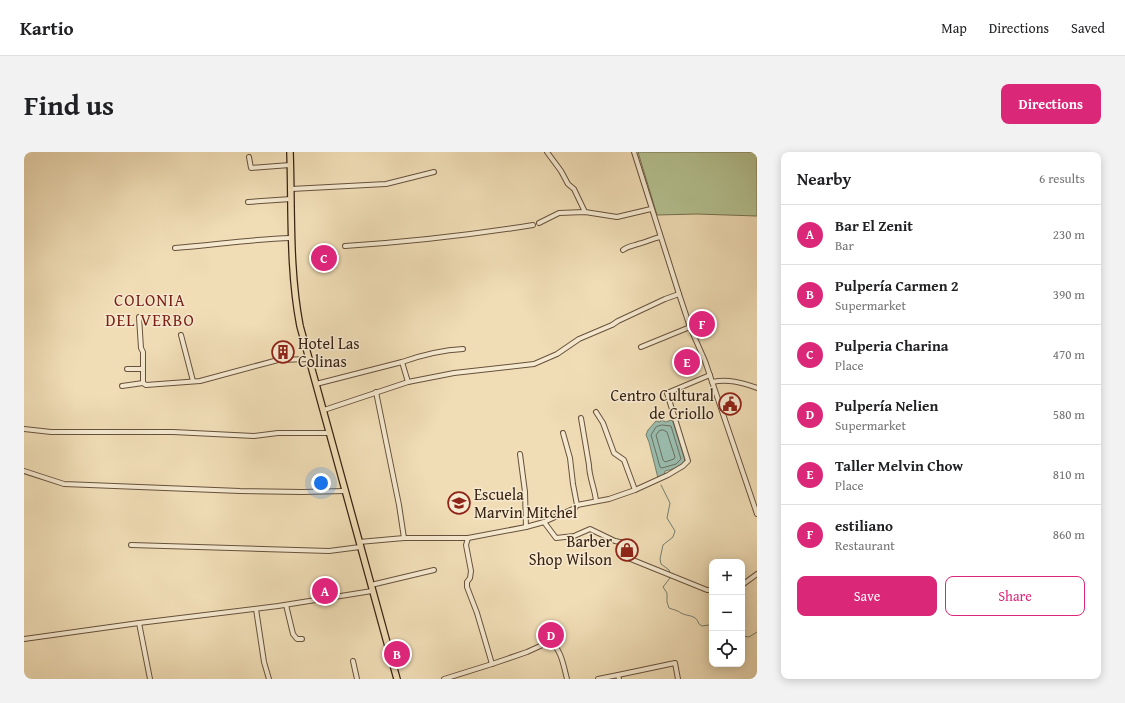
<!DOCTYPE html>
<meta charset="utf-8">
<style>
body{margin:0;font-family:"Gentium Book Plus",serif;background:#f2f2f2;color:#202124}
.controls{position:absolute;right:12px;bottom:12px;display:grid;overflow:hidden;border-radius:8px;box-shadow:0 2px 10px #0003}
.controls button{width:36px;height:36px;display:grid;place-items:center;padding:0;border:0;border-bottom:1px solid #e0e0e0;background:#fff;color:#202124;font:20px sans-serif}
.you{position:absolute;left:297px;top:331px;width:14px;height:14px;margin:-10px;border:3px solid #fff;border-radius:50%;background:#1a73e8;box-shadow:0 0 0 6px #1a73e833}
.badge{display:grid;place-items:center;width:26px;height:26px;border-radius:50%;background:#db2777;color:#fff;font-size:13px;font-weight:700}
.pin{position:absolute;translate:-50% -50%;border:2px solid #fff;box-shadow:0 1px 4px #0006}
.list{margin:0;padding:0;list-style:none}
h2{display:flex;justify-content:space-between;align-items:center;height:52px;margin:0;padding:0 16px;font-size:17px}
h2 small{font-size:13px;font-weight:400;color:#757577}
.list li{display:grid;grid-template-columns:26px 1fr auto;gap:12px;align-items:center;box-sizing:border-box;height:60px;padding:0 16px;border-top:1px solid #e0e0e0}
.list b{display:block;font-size:15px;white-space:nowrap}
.list p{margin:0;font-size:13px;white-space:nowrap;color:#757577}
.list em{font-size:13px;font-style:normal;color:#757577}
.actions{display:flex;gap:8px;padding:12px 16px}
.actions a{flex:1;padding:9px 0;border:1px solid #db2777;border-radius:8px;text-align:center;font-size:14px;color:#db2777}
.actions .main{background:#db2777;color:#fff}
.icon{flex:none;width:22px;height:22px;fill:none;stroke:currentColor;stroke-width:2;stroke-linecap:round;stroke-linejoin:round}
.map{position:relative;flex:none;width:733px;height:527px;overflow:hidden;border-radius:8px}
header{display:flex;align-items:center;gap:24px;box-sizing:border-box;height:56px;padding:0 20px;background:#fff;border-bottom:1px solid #e0e0e0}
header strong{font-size:19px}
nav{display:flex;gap:22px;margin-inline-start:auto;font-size:14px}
.intro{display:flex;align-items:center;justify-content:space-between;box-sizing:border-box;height:96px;padding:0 24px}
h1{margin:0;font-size:28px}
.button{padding:10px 18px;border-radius:8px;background:#db2777;color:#fff;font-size:14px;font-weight:700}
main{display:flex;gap:24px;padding:0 24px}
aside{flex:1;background:#fff;border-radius:8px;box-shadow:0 2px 10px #0003}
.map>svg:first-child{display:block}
</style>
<header>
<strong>Kartio</strong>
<nav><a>Map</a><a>Directions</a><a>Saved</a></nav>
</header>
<div class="intro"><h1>Find us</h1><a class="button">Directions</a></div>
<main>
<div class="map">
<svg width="733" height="527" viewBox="0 0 733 527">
<rect width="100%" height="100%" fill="#f0ddb6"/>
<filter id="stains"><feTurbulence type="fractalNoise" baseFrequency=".005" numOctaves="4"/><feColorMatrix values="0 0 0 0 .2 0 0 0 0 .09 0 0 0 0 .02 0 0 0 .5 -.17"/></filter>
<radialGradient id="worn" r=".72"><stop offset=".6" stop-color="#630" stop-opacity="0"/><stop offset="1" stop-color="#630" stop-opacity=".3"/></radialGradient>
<!-- green -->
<path fill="#b5c292" stroke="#777252" d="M614 0H733V64L673 62 633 63Z"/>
<!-- water -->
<path fill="#9abcad" stroke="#737e6f" d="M637 268 642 270 647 268 649 270 661 308C656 316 649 317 641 319L640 324 634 326 625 290 622 283 624 278 632 269 636 270Z"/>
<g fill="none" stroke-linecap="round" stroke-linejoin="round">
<!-- shore -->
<g stroke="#6a6f60" stroke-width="1">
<path d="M638 273 647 274 657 307 652 312 638 316 636 315 627 283 632 275Z"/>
<path d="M639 278 643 280 651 305 650 307 641 310 639 308 632 283 635 279Z"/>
</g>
<!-- stream -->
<g stroke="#737e6f" stroke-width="1">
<path d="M637 333 646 351 643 366 651 379 649 385 639 393 636 407 637 412 645 418 646 421"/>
<path d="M646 426 639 435 643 441V450L645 456C650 458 653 458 657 461 664 465 672 462 675 472L678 474 685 473 688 470"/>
<path d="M718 484 725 485 733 480"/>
</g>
<!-- minor casing -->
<g stroke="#67513c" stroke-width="6">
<g id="minor">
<path d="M523 0 537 19 544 32 550 37 561 60"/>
<path d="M610 0 655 142 666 175 681 209 733 362"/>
<path d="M225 5 227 16 266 13"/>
<path d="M267 37 362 32 410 20"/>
<path d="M224 50 267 47"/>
<path d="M515 71 535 61 561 60 593 65 627 57"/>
<path d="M321 94C384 90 447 83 509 73"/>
<path d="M151 96C190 93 228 87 267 86"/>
<path d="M599 98C604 94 609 94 614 92 623 90 627 87 636 85"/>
<path d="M115 165 117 196 119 200V231L122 233 176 229 254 208 286 207"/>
<path d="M157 183 169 229"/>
<path d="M617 195 666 175"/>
<path d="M378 210C398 203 418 198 439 197"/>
<path d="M103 217H118"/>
<path d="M688 230C704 227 717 230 733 236"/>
<path d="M292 232 378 210 384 230"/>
<path d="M98 234 119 231"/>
<path d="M352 240 375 353 380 386"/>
<path d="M300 258 384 230 430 221 510 212 533 202 555 187 588 173 594 169 641 147 655 142"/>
<path d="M572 260 579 271 590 301 600 308 611 338"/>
<path d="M557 266 565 313C565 325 571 337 572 349"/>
<path d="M0 277 27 280H149L230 284 254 281H305"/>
<path d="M539 281 546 306 549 332 553 353"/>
<path d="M496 302 501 340 502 375"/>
<path d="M0 319 40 332 216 339 278 340 321 339"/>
<path d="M520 370 551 356 553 353 585 347 611 338 644 323 659 314 664 309 643 241 686 223"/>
<path d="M444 386 442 393 447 419 446 426 443 430V435L453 461 468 512"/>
<path d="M335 390 380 386H444L502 375 520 370 532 386 550 384 566 377 591 389 606 392 604 406 683 438H688"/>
<path d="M107 393 305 399 336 395"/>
<path d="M347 433 410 418"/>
<path d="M718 433 733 422"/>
<path d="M262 453 269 482 273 487H278"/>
<path d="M232 457 240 510 245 527"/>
<path d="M115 471 126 527"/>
<path d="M0 487 115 471 254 454 348 439"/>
<path d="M329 509 333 527"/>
<path d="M594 523 651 511 654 527"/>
<path d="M420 527 468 512 503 500 525 490C537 494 540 516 543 527"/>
<path d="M574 527 594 523 595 527"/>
</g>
</g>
<!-- highway casing -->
<g stroke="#392213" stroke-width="8">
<path id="highway" d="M266 0C268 58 265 117 276 174L373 527"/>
</g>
<!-- minor -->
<use href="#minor" stroke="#f5e9d0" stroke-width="4"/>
<!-- highway -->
<use href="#highway" stroke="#f0ddb6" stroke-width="5.5"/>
</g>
<!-- icons -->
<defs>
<g id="building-ring" transform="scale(1.15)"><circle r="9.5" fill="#f5e9d0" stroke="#8f2418" stroke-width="1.5"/><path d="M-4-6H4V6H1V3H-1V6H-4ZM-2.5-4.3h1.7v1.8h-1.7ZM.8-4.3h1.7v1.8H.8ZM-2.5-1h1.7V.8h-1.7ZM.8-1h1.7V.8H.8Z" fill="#8f2418"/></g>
<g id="civic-ring" transform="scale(1.15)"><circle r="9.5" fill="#f5e9d0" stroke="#8f2418" stroke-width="1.5"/><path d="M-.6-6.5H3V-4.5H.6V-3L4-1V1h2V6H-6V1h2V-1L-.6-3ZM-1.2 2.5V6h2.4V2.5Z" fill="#8f2418"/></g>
<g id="school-ring" transform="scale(1.15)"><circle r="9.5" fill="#f5e9d0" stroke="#8f2418" stroke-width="1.5"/><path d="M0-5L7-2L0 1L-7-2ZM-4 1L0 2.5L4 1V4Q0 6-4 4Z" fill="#8f2418"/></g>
<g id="shop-ring" transform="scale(1.15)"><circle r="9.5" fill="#f5e9d0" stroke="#8f2418" stroke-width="1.5"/><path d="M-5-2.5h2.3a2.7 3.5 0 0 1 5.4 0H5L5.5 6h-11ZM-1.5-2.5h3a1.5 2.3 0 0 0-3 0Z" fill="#8f2418"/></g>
</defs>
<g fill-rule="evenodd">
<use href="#building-ring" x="259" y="200"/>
<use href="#civic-ring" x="706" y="252"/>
<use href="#school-ring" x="435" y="351"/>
<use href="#shop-ring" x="603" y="398"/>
</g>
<g text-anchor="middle" stroke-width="3" stroke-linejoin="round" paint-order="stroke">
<!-- poi labels -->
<g font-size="16" fill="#392213" stroke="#f5e9d0" text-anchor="start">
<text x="274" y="197">Hotel Las<tspan x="274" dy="18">Colinas</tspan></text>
<text x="690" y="249" text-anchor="end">Centro Cultural<tspan x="690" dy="18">de Criollo</tspan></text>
<text x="450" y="348">Escuela<tspan x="450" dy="18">Marvin Mitchel</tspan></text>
<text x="588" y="395" text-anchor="end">Barber<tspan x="588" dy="18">Shop Wilson</tspan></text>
</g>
<!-- neighbourhood labels -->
<g font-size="17" letter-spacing="1" fill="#7a1f14" stroke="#f5e9d0">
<text x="126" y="154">COLONIA<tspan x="126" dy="20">DEL VERBO</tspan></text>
</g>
</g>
<rect width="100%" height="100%" filter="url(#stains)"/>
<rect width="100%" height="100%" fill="url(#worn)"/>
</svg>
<div class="controls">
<button>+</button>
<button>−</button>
<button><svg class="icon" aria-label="locate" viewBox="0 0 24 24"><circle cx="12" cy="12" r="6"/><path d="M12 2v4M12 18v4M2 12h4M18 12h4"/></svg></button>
</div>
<div class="you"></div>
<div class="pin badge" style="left:301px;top:439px">A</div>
<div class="pin badge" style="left:373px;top:502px">B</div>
<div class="pin badge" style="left:300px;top:106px">C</div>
<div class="pin badge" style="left:527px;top:483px">D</div>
<div class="pin badge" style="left:663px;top:210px">E</div>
<div class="pin badge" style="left:678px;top:172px">F</div>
</div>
<aside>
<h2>Nearby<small>6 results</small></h2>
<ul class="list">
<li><span class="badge">A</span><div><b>Bar El Zenit</b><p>Bar</p></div><em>230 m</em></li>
<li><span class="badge">B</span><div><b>Pulpería Carmen 2</b><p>Supermarket</p></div><em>390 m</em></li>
<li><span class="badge">C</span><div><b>Pulperia Charina</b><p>Place</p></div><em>470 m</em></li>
<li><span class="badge">D</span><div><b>Pulpería Nelien</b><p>Supermarket</p></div><em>580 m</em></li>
<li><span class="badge">E</span><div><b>Taller Melvin Chow</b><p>Place</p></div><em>810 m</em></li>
<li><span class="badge">F</span><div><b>estiliano</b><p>Restaurant</p></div><em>860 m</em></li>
</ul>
<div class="actions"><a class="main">Save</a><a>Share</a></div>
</aside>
</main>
